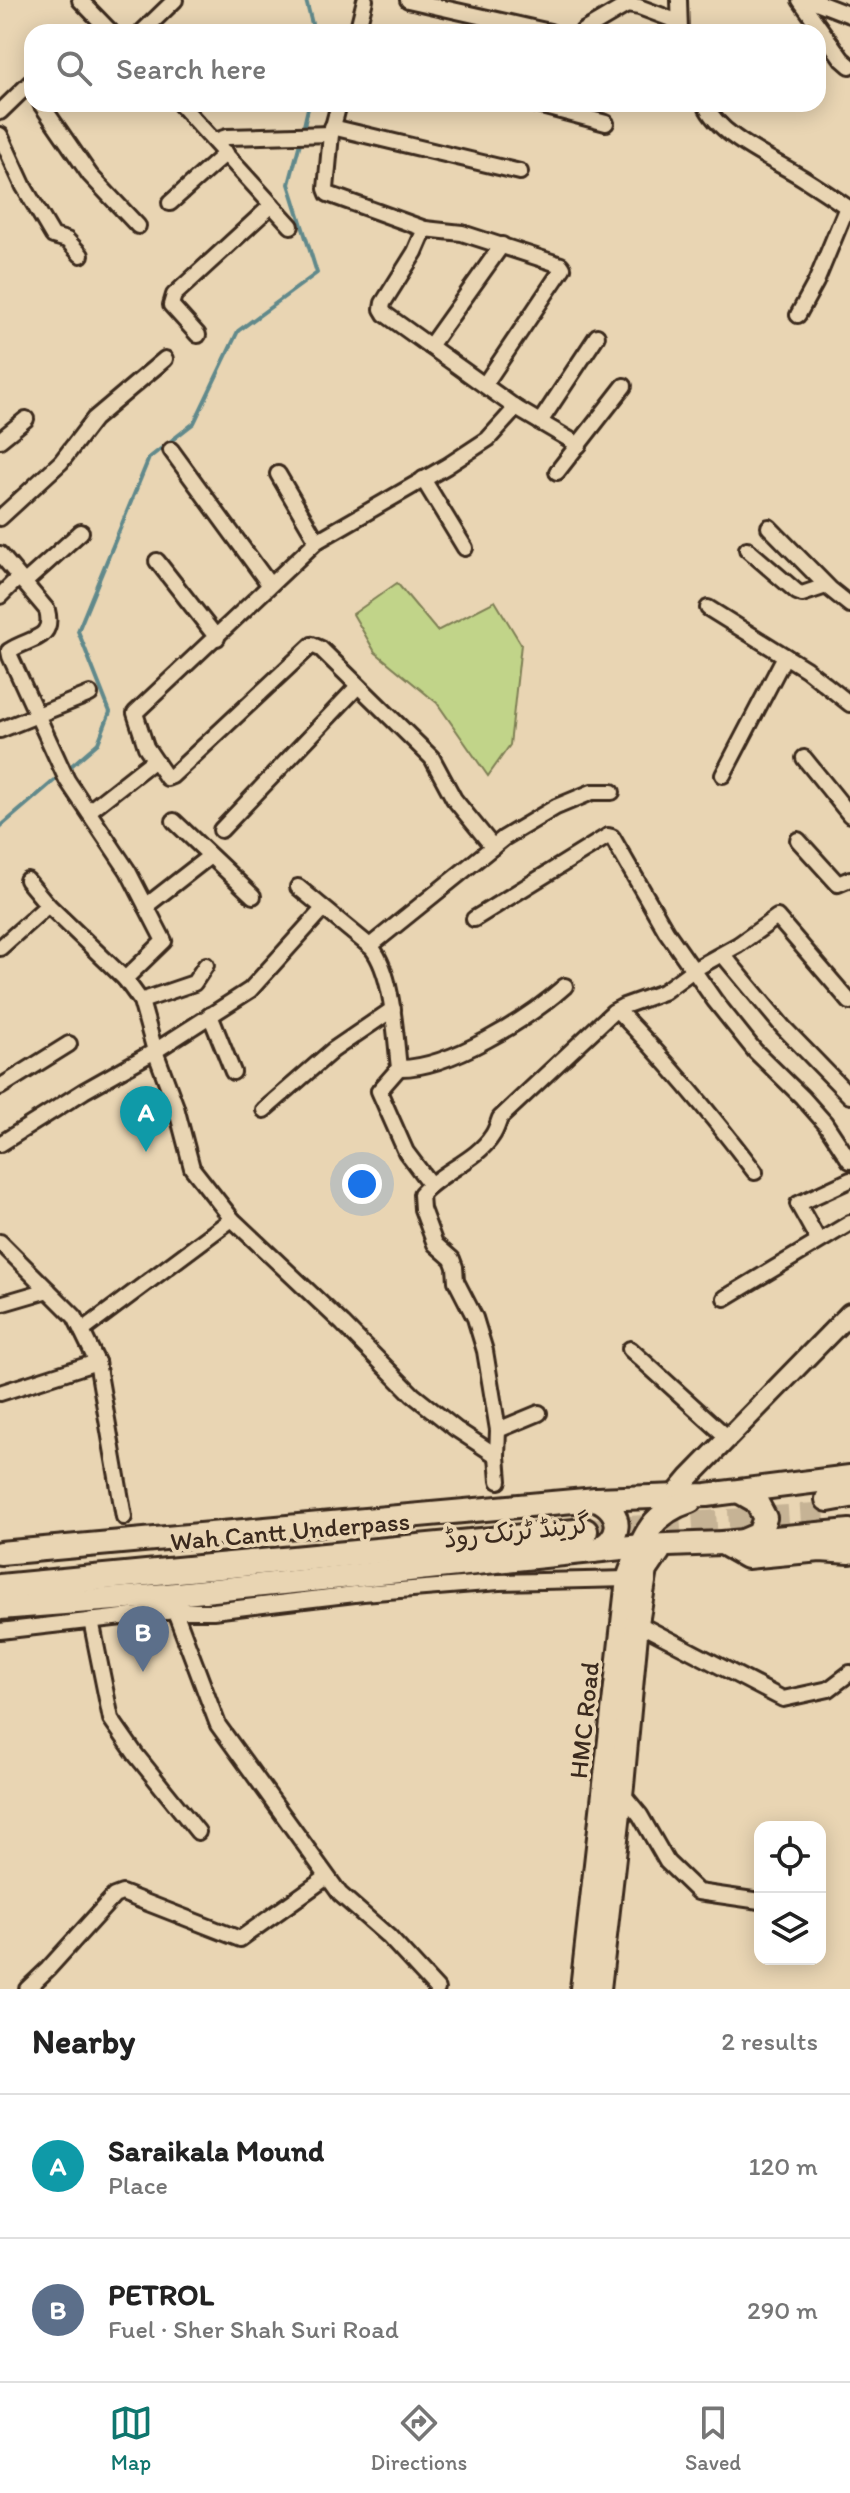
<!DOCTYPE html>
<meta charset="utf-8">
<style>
body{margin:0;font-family:Itim,"Playpen Sans Arabic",sans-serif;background:#f2f2f2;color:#222}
.controls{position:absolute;right:24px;bottom:24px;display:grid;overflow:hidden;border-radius:16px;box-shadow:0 4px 20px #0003}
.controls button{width:72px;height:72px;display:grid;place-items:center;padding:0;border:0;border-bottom:2px solid #e0e0e0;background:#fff;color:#222;font:40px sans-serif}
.you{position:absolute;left:362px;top:1184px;width:28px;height:28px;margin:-20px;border:6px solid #fff;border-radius:50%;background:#1a73e8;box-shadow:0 0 0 12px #1a73e833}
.badge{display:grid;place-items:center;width:52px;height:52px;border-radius:50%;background:#0f766e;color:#fff;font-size:26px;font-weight:700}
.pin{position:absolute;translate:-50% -66px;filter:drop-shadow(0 2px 4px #0008)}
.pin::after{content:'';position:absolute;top:42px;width:28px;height:24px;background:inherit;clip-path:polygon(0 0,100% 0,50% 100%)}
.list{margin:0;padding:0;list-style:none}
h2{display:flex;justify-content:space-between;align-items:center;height:104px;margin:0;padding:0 32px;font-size:34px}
h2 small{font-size:26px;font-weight:400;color:#767676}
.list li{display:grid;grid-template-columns:52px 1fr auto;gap:24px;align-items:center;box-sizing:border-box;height:144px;padding:0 32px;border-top:2px solid #e0e0e0}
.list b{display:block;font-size:30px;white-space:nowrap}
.list p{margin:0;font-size:26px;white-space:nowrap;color:#767676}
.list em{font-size:26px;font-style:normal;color:#767676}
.icon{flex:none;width:44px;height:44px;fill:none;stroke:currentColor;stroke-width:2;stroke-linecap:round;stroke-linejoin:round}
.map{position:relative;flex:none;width:850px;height:1989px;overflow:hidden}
.search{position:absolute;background:#fff;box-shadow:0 4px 20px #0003;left:24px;right:24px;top:24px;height:88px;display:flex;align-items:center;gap:20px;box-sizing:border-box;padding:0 28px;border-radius:24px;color:#767676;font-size:30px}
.sheet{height:392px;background:#fff}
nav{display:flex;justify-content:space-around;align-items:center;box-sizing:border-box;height:112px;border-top:2px solid #e0e0e0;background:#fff;font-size:22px;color:#767676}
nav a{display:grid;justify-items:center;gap:4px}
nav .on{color:#0f766e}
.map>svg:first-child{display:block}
</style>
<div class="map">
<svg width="850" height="1989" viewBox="0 0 850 1989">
<rect width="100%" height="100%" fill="#e9d5b3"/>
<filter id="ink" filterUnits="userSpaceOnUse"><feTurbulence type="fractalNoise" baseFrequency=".0125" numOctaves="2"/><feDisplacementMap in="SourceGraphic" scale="16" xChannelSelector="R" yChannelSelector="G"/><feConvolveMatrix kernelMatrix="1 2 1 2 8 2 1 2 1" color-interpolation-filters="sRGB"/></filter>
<g filter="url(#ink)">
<!-- green -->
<path fill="#c1d489" stroke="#7e7f54" stroke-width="2" d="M397 583 437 631 495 601 521 644 510 745 488 776 437 703 375 652 353 614Z"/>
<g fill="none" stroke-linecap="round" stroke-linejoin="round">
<!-- stream -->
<g stroke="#60898b" stroke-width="4">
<path d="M306 0 314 32"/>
<path d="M303 130 309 104"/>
<path d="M0 827 98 743 110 712 78 631 149 458 194 423 238 331 317 273 289 184 301 139"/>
</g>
<!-- trunk-tunnel -->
<path stroke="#c6b395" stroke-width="24" stroke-dasharray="24 12" stroke-linecap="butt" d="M585 1531 830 1514"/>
<!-- minor casing -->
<g stroke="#3b2a1e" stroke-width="20">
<g id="minor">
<path d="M80 0 111 32"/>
<path d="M408 0 550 32"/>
<path d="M679 0 680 32"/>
<path d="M800 0 842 59 850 66"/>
<path d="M811 0 850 15"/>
<path d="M583 31 627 5 639 7 679 22"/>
<path d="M142 32 175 0"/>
<path d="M357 32 365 0"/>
<path d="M41 104 90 175 138 226"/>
<path d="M180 104 291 226"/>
<path d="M339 104 331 134 326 189 328 194 425 229 462 233 561 265 563 268 485 384"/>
<path d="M534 104 606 123"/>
<path d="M705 104C719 137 773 159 803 178 819 188 834 198 850 209"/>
<path d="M0 112 32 81"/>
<path d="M332 127 520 172"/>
<path d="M0 135 24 187 53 236 67 240 81 255"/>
<path d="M215 141 227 137 331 134"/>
<path d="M170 203 226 153"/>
<path d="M425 229 415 252 383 303 382 309 385 314 516 408 579 445"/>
<path d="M798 315 816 282 847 207"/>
<path d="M198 335 171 305 174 295 272 205"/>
<path d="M430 346 502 245"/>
<path d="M540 422 597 336"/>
<path d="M0 440 26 419"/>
<path d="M171 450 269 584"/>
<path d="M557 472 624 386"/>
<path d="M278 474 317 541"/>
<path d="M423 479 465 548"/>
<path d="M0 518 61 462 94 419 165 359"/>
<path d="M769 527 830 589 850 605"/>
<path d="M747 549 797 592 802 594 826 586"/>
<path d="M0 554 47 610C55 641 29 637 9 651L10 656 67 780 128 871 164 941 125 979"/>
<path d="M157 561 217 638"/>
<path d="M24 583 81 532"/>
<path d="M0 596 19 577"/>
<path d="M708 608 806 669 850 704"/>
<path d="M0 730 90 694"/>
<path d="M804 758 850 815"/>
<path d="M723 775 785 656"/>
<path d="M89 811 154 760"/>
<path d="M174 821 253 896"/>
<path d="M221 830 358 686"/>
<path d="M798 840 838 884 850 879"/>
<path d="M493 847 454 799 432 758 321 649 312 645 172 776 167 778 146 747 135 713 317 541 447 466 488 439 516 408"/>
<path d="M27 880 48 905 125 979 141 1001 155 1051 176 1107 192 1168 232 1219 343 1324 413 1395 456 1429 497 1456 499 1481"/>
<path d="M298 887 372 948C393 975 395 1034 399 1068L379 1091 406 1152 430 1184"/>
<path d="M146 906 210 856"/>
<path d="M474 919 608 836 612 837 666 931 715 1001 755 1051 802 1097 825 1123 850 1161"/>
<path d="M370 946 504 838 556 807 592 792H612"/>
<path d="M0 948 48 905"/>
<path d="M723 955 783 1027 850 1096"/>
<path d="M141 1001 194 983 206 965"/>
<path d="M617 1010C667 1061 712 1115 755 1172"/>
<path d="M210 1015 233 1072"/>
<path d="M399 1068C449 1069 528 1019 565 986"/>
<path d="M0 1087 69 1044"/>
<path d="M264 1110 333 1050 393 1009"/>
<path d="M0 1144 84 1091 155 1051 250 990 323 909"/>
<path d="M818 1240 798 1204 850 1180"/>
<path d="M0 1242 75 1317 97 1362 124 1517"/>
<path d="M725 1298 850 1223"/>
<path d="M0 1304 48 1290"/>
<path d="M82 1331 232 1219"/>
<path d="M630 1349 728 1438"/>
<path d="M0 1393 97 1362"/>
<path d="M498 1430 539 1413"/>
<path d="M497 1456 498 1430 485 1351 475 1318 456 1281 455 1267 452 1259 435 1244 422 1209 421 1194C441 1172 477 1160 492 1136 496 1131 498 1123 500 1118L613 1012 624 1006 663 992 693 970 738 945 777 917 850 1002"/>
<path d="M173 1606 218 1725 340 1894 389 1937 437 1989"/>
<path d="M91 1620 111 1719 136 1755 198 1832"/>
<path d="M637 1623 783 1699 829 1689 850 1673"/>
<path d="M0 1631 175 1611H213L363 1593 499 1582 628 1579"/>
<path d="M617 1791 621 1792 640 1815 667 1862 698 1892 760 1901"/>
<path d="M27 1989 48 1969 114 1896 122 1893 240 1939 327 1877"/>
</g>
</g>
<!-- tertiary casing -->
<g stroke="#3b2a1e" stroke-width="24">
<path id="tertiary" d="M674 1496 689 1478 850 1313"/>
</g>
<!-- primary casing -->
<g stroke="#3b2a1e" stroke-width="28">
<g id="primary">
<path d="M740 1492 756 1501 765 1518 759 1534 745 1540"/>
<path d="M722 1543 747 1557 820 1550 850 1552"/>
<path d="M593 1551C623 1541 625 1512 596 1499"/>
<path d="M0 1553 596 1499 707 1495 850 1477"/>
<path d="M0 1608 166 1595 641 1546 722 1543 850 1531"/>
<path d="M582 1989 628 1579C643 1540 647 1515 690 1501"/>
<path d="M599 1989 622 1786 637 1623 646 1570 659 1551"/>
</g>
</g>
<!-- trunk casing -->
<g stroke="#3b2a1e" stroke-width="30">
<g id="trunk">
<path d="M828 1499 850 1495"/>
<path d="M0 1587 585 1531"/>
</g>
</g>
<!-- minor -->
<use href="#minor" stroke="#e9d5b3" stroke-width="14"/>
<!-- tertiary -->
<use href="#tertiary" stroke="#e9d5b3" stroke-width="18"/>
<!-- primary -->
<use href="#primary" stroke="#e9d5b3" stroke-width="22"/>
<!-- trunk -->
<use href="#trunk" stroke="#e9d5b3" stroke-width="24"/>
</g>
</g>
<g text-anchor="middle" stroke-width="8" stroke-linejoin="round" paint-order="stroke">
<!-- street labels -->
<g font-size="26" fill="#3b2a1e" stroke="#e9d5b3">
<text transform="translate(290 1531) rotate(-5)" y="9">Wah Cantt Underpass</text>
<text transform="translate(517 1531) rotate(-6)" y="9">گرینڈ ٹرنک روڈ</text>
<text transform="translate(584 1720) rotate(-84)" y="9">HMC Road</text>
</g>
</g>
</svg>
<div class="controls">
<button><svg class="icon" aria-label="locate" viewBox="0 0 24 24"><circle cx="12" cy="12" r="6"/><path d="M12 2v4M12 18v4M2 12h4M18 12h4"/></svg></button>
<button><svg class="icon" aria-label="layers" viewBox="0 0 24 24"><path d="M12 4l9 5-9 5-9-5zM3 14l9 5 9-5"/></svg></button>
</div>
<div class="you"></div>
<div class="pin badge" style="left:146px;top:1152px;background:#0f9aa8">A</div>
<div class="pin badge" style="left:143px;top:1672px;background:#5c6f8a">B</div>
<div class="search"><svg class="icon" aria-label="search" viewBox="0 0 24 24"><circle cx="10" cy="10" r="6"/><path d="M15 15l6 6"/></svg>Search here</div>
</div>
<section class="sheet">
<h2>Nearby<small>2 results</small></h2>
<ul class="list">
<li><span class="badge" style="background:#0f9aa8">A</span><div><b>Saraikala Mound</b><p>Place</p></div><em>120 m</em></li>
<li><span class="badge" style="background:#5c6f8a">B</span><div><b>PETROL</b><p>Fuel · Sher Shah Suri Road</p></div><em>290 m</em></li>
</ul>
</section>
<nav>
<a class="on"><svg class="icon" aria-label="map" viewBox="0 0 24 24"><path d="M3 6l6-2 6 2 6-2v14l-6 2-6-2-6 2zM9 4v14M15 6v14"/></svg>Map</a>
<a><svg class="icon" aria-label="directions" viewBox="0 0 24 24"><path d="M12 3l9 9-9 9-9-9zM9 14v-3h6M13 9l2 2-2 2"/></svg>Directions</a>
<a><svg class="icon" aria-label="saved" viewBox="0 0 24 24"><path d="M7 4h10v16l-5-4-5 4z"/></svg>Saved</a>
</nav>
